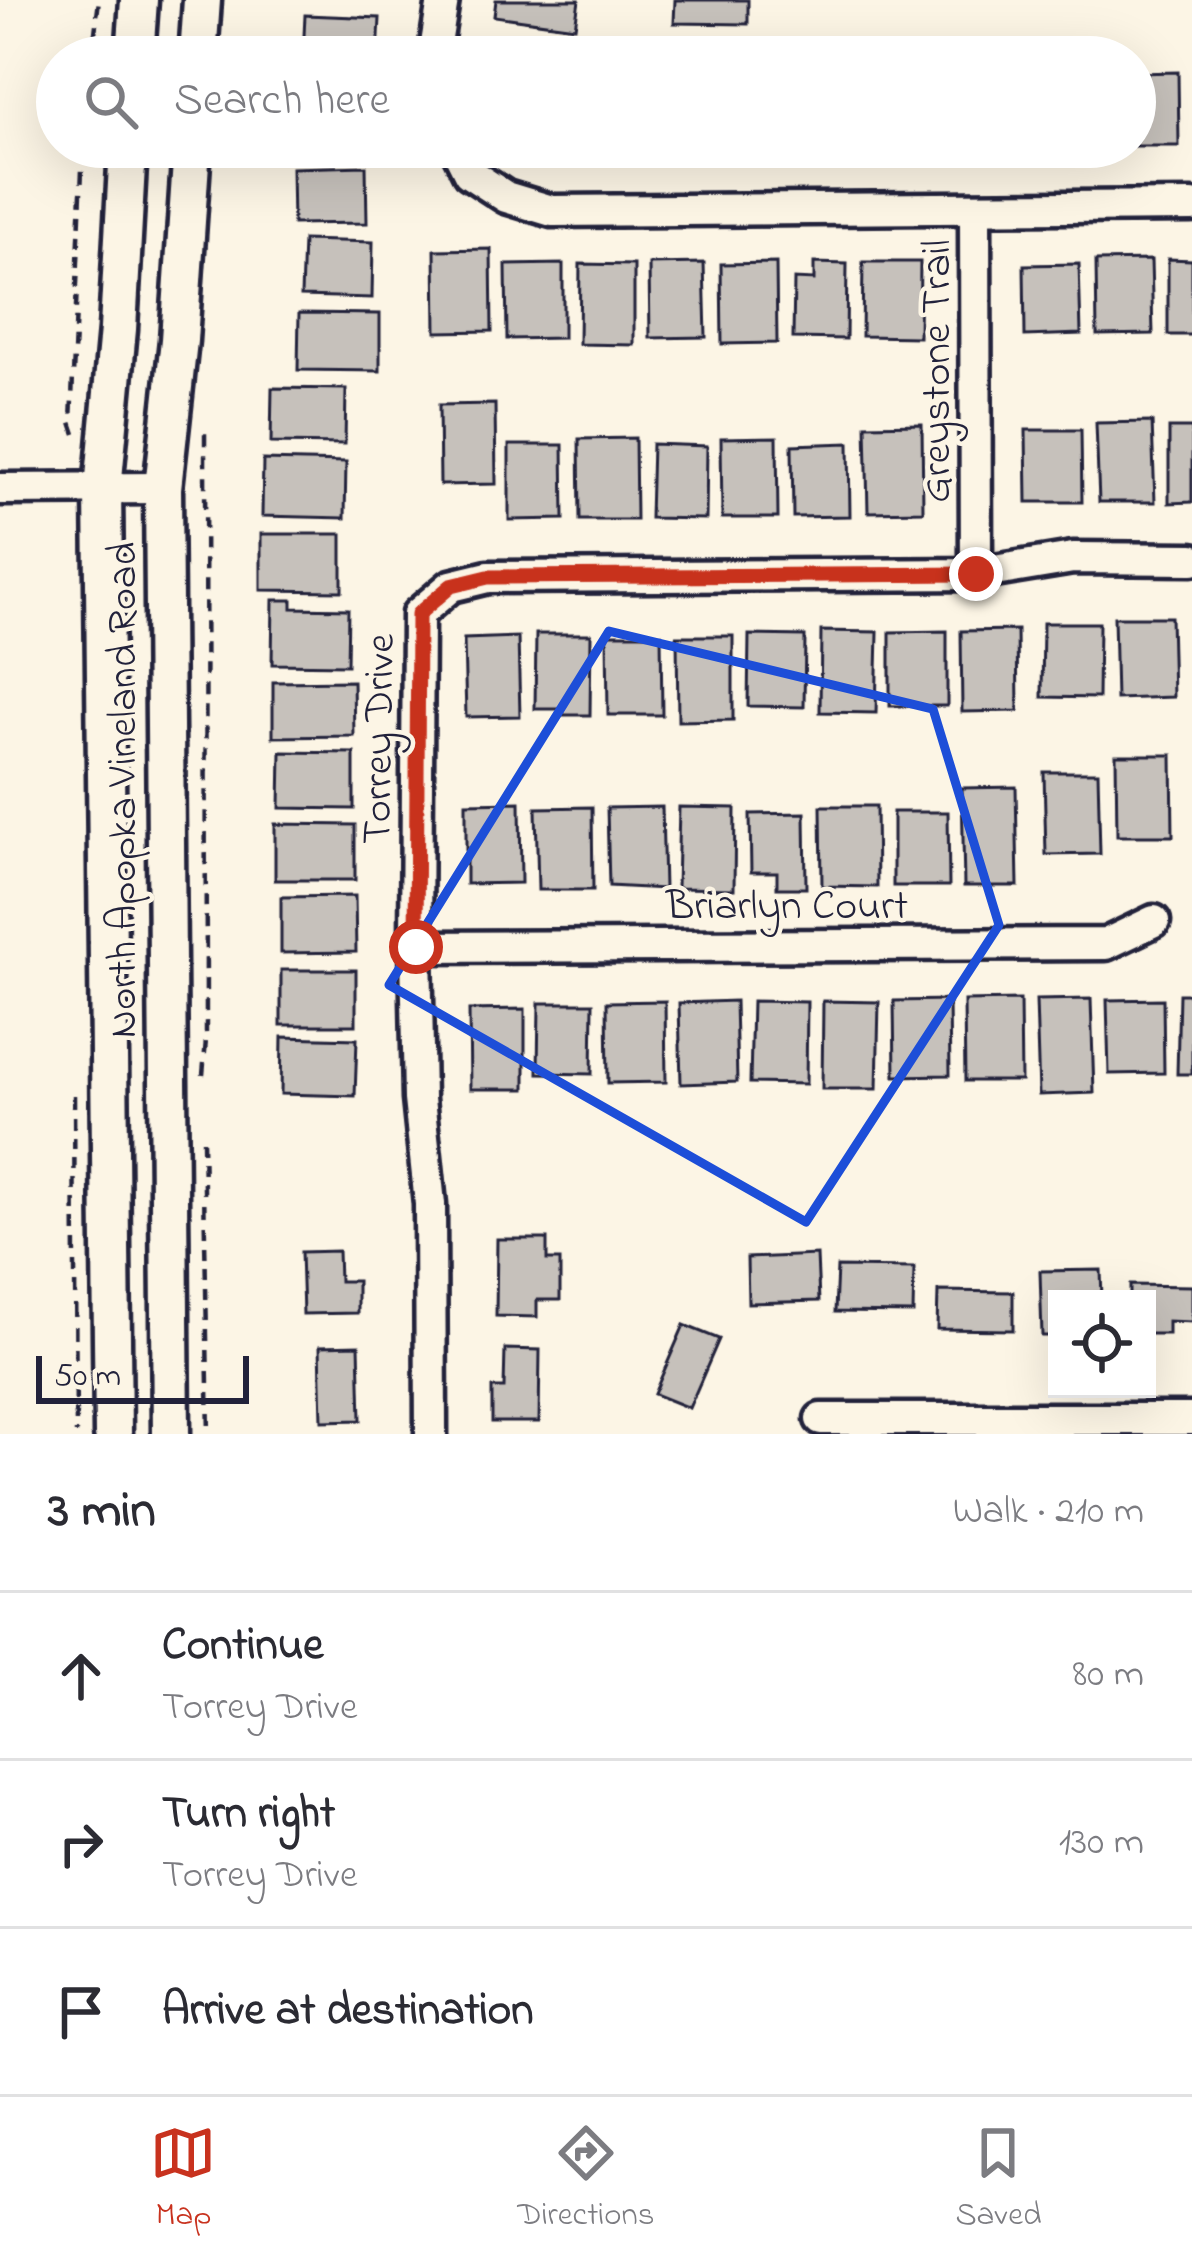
<!DOCTYPE html>
<meta charset="utf-8">
<style>
body{margin:0;font-family:"Indie Flower",sans-serif;background:#f7f7f7;color:#2b2b33}
.controls{position:absolute;right:36px;bottom:36px;display:grid;overflow:hidden;border-radius:0px;box-shadow:0 12px 48px #0002}
.controls button{width:108px;height:108px;display:grid;place-items:center;padding:0;border:0;border-bottom:3px solid #e1e1e2;background:#fff;color:#2b2b33;font:60px sans-serif}
.scale{position:absolute;left:36px;bottom:30px;width:213px;box-sizing:border-box;padding-left:12px;border:6px solid #22223b;border-top:0;font-size:33px;line-height:42px;white-space:nowrap;color:#22223b;-webkit-text-stroke:9px #fcf5e5;paint-order:stroke}
.stop{position:absolute;width:36px;height:36px;margin:-27px;border:9px solid #c8321e;border-radius:50%;background:#fff}
.stop.end{background:#c8321e;border-color:#fff;box-shadow:0 3px 12px #0008}
.list{margin:0;padding:0;list-style:none}
h2{display:flex;justify-content:space-between;align-items:center;height:156px;margin:0;padding:0 48px;font-size:51px}
h2 small{font-size:39px;font-weight:400;color:#7c7c81}
.list li{display:grid;grid-template-columns:78px 1fr auto;gap:36px;align-items:center;box-sizing:border-box;height:168px;padding:0 48px;border-top:3px solid #e1e1e2}
.list b{display:block;font-size:45px;white-space:nowrap}
.list p{margin:0;font-size:39px;white-space:nowrap;color:#7c7c81}
.list em{font-size:39px;font-style:normal;color:#7c7c81}
.icon{flex:none;width:66px;height:66px;fill:none;stroke:currentColor;stroke-width:2;stroke-linecap:round;stroke-linejoin:round}
.map{position:relative;flex:none;width:1192px;height:1434px;overflow:hidden}
.search{position:absolute;background:#fff;box-shadow:0 12px 48px #0002;left:36px;right:36px;top:36px;height:132px;display:flex;align-items:center;gap:30px;box-sizing:border-box;padding:0 42px;border-radius:66px;color:#7c7c81;font-size:45px}
.sheet{height:660px;background:#fff}
nav{display:flex;justify-content:space-around;align-items:center;box-sizing:border-box;height:168px;border-top:3px solid #e1e1e2;background:#fff;font-size:33px;color:#7c7c81}
nav a{display:grid;justify-items:center;gap:6px}
nav .on{color:#c8321e}
.map>svg:first-child{display:block}
</style>
<div class="map">
<svg width="1192" height="1434" viewBox="0 0 1192 1434">
<rect width="100%" height="100%" fill="#fcf5e5"/>
<filter id="ink" filterUnits="userSpaceOnUse"><feTurbulence type="fractalNoise" baseFrequency=".00833" numOctaves="2"/><feDisplacementMap in="SourceGraphic" scale="24" xChannelSelector="R" yChannelSelector="G"/><feConvolveMatrix kernelMatrix="1 2 1 2 8 2 1 2 1" color-interpolation-filters="sRGB"/></filter>
<g filter="url(#ink)">
<!-- building -->
<g fill="#c6c1bb" stroke="#22223b" stroke-width="3">
<path d="M496 0H579L575 27 494 16Z"/>
<path d="M675 0H748V24L674 23Z"/>
<path d="M305 15 380 18 378 57H303Z"/>
<path d="M1178 72 1179 146H1135V73Z"/>
<rect x="296" y="147" width="81" height="4"/>
<path d="M366 166 367 223 293 224 292 168Z"/>
<path d="M303 240 373 242 372 298 301 296Z"/>
<path d="M491 249 492 331 436 332 435 250Z"/>
<path d="M1168 259 1192 260V335H1168Z"/>
<path d="M1151 260 1153 334 1097 335 1096 261Z"/>
<path d="M863 262H920L919 337 862 336Z"/>
<path d="M704 263 706 337 650 338 649 264Z"/>
<path d="M776 263 777 343 722 344 721 264Z"/>
<path d="M814 263 847 264 846 339 793 338 794 279 814 280Z"/>
<path d="M563 264V338L507 339 506 265Z"/>
<path d="M580 264 634 265V345L579 344Z"/>
<path d="M1079 264 1081 334 1025 336 1024 265Z"/>
<path d="M299 313 380 314V371L298 370Z"/>
<path d="M272 388 346 389 345 444 271 443Z"/>
<path d="M495 404 496 484 440 485 439 405Z"/>
<path d="M1152 422 1155 502H1099L1096 423Z"/>
<path d="M922 424 923 511 868 512 866 425Z"/>
<path d="M1169 428H1192V502L1169 503Z"/>
<path d="M1026 430H1081L1082 502H1027Z"/>
<path d="M777 437 778 518H722L721 438Z"/>
<path d="M635 438 636 520H580L579 439Z"/>
<path d="M849 443 850 516 793 517 792 445Z"/>
<path d="M652 444 707 446 706 519 650 518Z"/>
<path d="M509 445H563L564 519 509 520Z"/>
<path d="M263 460 346 462 345 518 262 516Z"/>
<path d="M261 534H342V591L261 590Z"/>
<path d="M273 600H292V608L348 609 347 665 272 664Z"/>
<path d="M1114 617H1171L1173 697 1116 699Z"/>
<path d="M1043 623H1099L1098 698 1042 697Z"/>
<path d="M1017 630 1018 711 962 712 961 631Z"/>
<path d="M821 631 878 632 876 713 820 712Z"/>
<path d="M947 631V706H890V632Z"/>
<path d="M536 634H591L590 715H563L564 709H535Z"/>
<path d="M607 634H661L662 715H608Z"/>
<path d="M749 635 805 636 804 707 748 706Z"/>
<path d="M677 636H733V720L678 721Z"/>
<path d="M518 637 520 716 466 717 464 639Z"/>
<path d="M353 681 354 736 273 737V682Z"/>
<path d="M281 752 354 753V809L280 808Z"/>
<path d="M1116 755H1172L1173 836H1117Z"/>
<path d="M1044 772H1098L1100 854 1046 855Z"/>
<path d="M1016 787 1018 886H964L962 788Z"/>
<path d="M520 802 521 883 466 884V803Z"/>
<path d="M821 806H876L877 887 822 886Z"/>
<path d="M592 807 593 890H538L536 808Z"/>
<path d="M662 807 664 889 609 886 607 808Z"/>
<path d="M679 807 735 808 734 889 677 888Z"/>
<path d="M893 812H948L949 886H893Z"/>
<path d="M805 813 806 888H777V872H751L750 814Z"/>
<path d="M275 824 355 825V880H275Z"/>
<path d="M355 896 356 952 281 953V897Z"/>
<rect x="281" y="970" width="75" height="55"/>
<path d="M1179 994H1192V1074H1177Z"/>
<path d="M1091 999 1094 1093 1039 1095 1036 1000Z"/>
<path d="M1163 999 1164 1073 1109 1074 1107 1000Z"/>
<path d="M949 1000 950 1075 895 1076 894 1001Z"/>
<path d="M1020 1000 1021 1081H965L964 1001Z"/>
<path d="M665 1001 666 1082 608 1083 607 1002Z"/>
<path d="M735 1001 737 1082 681 1084 679 1003Z"/>
<path d="M752 1001 807 1002 806 1084 750 1083Z"/>
<path d="M823 1001 879 1002 877 1089H822Z"/>
<path d="M539 1003H593L592 1074 538 1073Z"/>
<path d="M525 1009V1089H470L469 1010Z"/>
<path d="M282 1037 357 1039 355 1096 281 1094Z"/>
<path d="M497 1239H547V1260H560V1300H537V1317L496 1316Z"/>
<path d="M338 1251 339 1281H357V1313L303 1314 301 1252Z"/>
<path d="M817 1255 819 1301 748 1303 747 1258Z"/>
<path d="M837 1267 914 1268 913 1313 835 1312Z"/>
<path d="M1101 1270 1102 1299H1057V1336H1042L1040 1271Z"/>
<path d="M1130 1285 1192 1286V1322L1168 1321V1334H1147V1299H1130Z"/>
<path d="M938 1291 1013 1292V1330L937 1329Z"/>
<path d="M684 1325 719 1339 689 1408 654 1394Z"/>
<path d="M359 1345 361 1420 322 1421 320 1346Z"/>
<path d="M505 1349 540 1350 539 1422H492V1388H504Z"/>
</g>
<g fill="none" stroke-linecap="round" stroke-linejoin="round">
<!-- minor casing -->
<g stroke="#22223b" stroke-width="39">
<g id="minor">
<path d="M434 57 443 0"/>
<path d="M456 147 469 173 506 197 552 211 1192 206"/>
<path d="M975 209 976 574"/>
<path d="M0 489 163 488"/>
<path d="M416 947 1106 944 1154 921"/>
<path d="M821 1419H1192"/>
<path d="M431 1434 430 1204 419 1099 416 947 418 614 451 586 488 577 976 574 1073 558 1192 559"/>
</g>
</g>
<!-- tertiary casing -->
<g stroke="#22223b" stroke-width="45">
<g id="tertiary">
<path d="M135 57 139 0"/>
<path d="M198 57 202 0"/>
<path d="M113 1434 103 489 118 329 128 147"/>
<path d="M171 1434 163 488 179 340 192 147"/>
</g>
</g>
<!-- path -->
<g stroke="#22223b" stroke-width="4.5" stroke-dasharray="12 9" stroke-linecap="butt">
<path d="M92 57 99 0"/>
<path d="M75 434 71 422 83 147"/>
<path d="M203 1075 206 1040 205 426"/>
<path d="M74 1095 76 1434"/>
<path d="M203 1140 209 1434"/>
</g>
<!-- minor -->
<use href="#minor" stroke="#fcf5e5" stroke-width="30"/>
<!-- tertiary -->
<use href="#tertiary" stroke="#fcf5e5" stroke-width="36"/>
</g>
</g>
<g fill="none" stroke-linecap="round" stroke-linejoin="round" filter="url(#ink)">
<!-- route -->
<path stroke="#c8321e" stroke-width="15" d="M416 947 418 614 451 586 488 577 976 574"/>
</g>
<!-- marked area -->
<path fill="none" stroke="#1d4ed8" stroke-width="9" stroke-linejoin="round" d="M609 631 933 709 999 925 806 1222 389 985Z"/>
<g text-anchor="middle" stroke-width="9" stroke-linejoin="round" paint-order="stroke">
<!-- street labels -->
<g font-size="42" fill="#22223b" stroke="#fcf5e5">
<text transform="translate(934 371) rotate(-90)" y="15">Greystone Trail</text>
<text transform="translate(376 739) rotate(-89)" y="15">Torrey Drive</text>
<text transform="translate(120 790) rotate(-90)" y="15">North Apopka Vineland Road</text>
<text x="787" y="918">Briarlyn Court</text>
</g>
</g>
</svg>
<div class="controls">
<button><svg class="icon" aria-label="locate" viewBox="0 0 24 24"><circle cx="12" cy="12" r="6"/><path d="M12 2v4M12 18v4M2 12h4M18 12h4"/></svg></button>
</div>
<div class="scale">50 m</div>
<div class="stop" style="left:416px;top:947px"></div>
<div class="stop end" style="left:976px;top:574px"></div>
<div class="search"><svg class="icon" aria-label="search" viewBox="0 0 24 24"><circle cx="10" cy="10" r="6"/><path d="M15 15l6 6"/></svg>Search here</div>
</div>
<section class="sheet">
<h2>3 min<small>Walk · 210 m</small></h2>
<ul class="list">
<li><svg class="icon" aria-label="ahead" viewBox="0 0 24 24"><path d="M12 20V5M6 11l6-6 6 6"/></svg><div><b>Continue</b><p>Torrey Drive</p></div><em>80 m</em></li>
<li><svg class="icon" aria-label="right" viewBox="0 0 24 24"><path d="M7 20v-9h11M14 6l5 5-5 5"/></svg><div><b>Turn right</b><p>Torrey Drive</p></div><em>130 m</em></li>
<li><svg class="icon" aria-label="arrive" viewBox="0 0 24 24"><path d="M6 21V4h12l-3 4 3 4H6"/></svg><div><b>Arrive at destination</b></div></li>
</ul>
</section>
<nav>
<a class="on"><svg class="icon" aria-label="map" viewBox="0 0 24 24"><path d="M3 6l6-2 6 2 6-2v14l-6 2-6-2-6 2zM9 4v14M15 6v14"/></svg>Map</a>
<a><svg class="icon" aria-label="directions" viewBox="0 0 24 24"><path d="M12 3l9 9-9 9-9-9zM9 14v-3h6M13 9l2 2-2 2"/></svg>Directions</a>
<a><svg class="icon" aria-label="saved" viewBox="0 0 24 24"><path d="M7 4h10v16l-5-4-5 4z"/></svg>Saved</a>
</nav>
